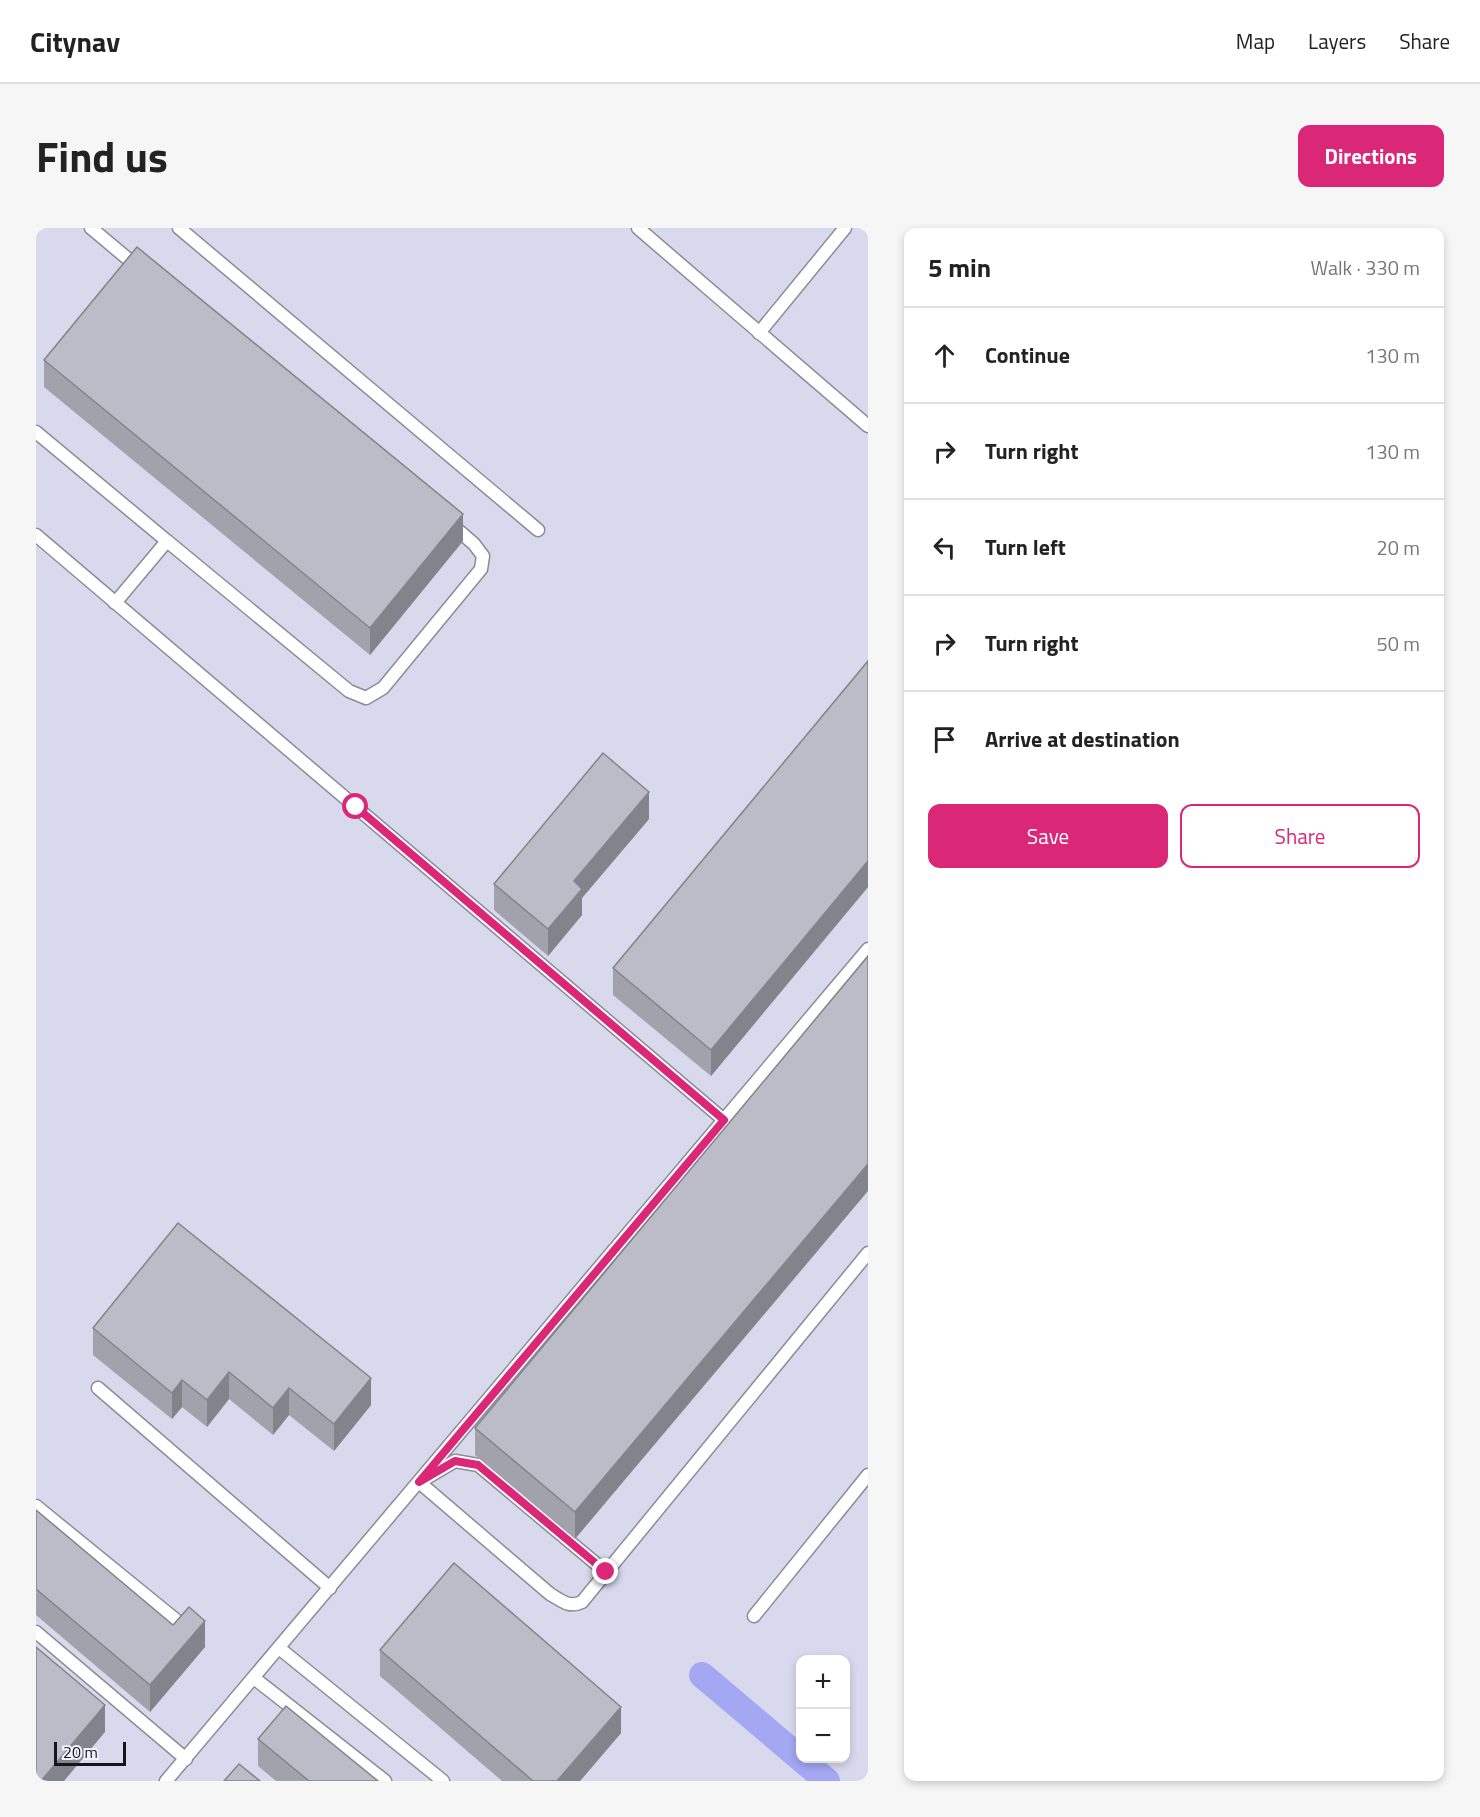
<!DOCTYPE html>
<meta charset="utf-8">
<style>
body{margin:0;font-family:"Titillium Web",sans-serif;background:#f6f6f6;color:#222}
.controls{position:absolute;right:18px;bottom:18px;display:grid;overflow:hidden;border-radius:12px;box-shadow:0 3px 9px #0003}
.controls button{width:54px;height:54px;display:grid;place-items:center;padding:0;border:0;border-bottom:2px solid #e0e0e0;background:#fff;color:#222;font:30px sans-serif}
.scale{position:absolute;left:18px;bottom:15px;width:72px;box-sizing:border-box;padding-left:6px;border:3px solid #16161a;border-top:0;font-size:16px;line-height:21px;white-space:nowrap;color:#16161a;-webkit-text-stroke:4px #f1f2fe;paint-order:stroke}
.stop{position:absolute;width:18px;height:18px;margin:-14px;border:4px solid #db2777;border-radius:50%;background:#fff}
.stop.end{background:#db2777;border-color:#fff;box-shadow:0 2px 6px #0008}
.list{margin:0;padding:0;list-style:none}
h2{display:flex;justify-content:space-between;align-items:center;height:78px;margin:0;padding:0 24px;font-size:26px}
h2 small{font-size:20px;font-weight:400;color:#767676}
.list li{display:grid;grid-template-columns:39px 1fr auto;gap:18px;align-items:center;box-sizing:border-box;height:96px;padding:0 24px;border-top:2px solid #e0e0e0}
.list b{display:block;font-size:22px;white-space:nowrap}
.list em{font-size:20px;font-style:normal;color:#767676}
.actions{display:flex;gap:12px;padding:18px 24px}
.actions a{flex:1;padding:14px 0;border:2px solid #db2777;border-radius:12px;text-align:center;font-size:21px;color:#db2777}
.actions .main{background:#db2777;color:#fff}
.icon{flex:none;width:33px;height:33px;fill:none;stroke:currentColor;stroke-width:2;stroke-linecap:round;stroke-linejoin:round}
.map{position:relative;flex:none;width:832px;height:1553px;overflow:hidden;border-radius:12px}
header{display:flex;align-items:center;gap:36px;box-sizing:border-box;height:84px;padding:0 30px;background:#fff;border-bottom:2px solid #e0e0e0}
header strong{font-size:28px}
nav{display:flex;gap:33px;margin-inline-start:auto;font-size:21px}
.intro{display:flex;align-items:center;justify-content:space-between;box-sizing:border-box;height:144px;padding:0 36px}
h1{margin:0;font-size:42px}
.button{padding:15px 27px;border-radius:12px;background:#db2777;color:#fff;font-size:21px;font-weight:700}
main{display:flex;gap:36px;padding:0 36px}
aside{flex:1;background:#fff;border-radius:12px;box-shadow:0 3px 9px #0003}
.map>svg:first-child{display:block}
</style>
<header>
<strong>Citynav</strong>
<nav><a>Map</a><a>Layers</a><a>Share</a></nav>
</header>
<div class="intro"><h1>Find us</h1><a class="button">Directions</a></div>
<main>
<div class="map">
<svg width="832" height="1553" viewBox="0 0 832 1553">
<rect width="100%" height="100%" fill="#e4e5f1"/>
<!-- built -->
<path fill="#d8d9ec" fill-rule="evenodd" d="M0 0H832V1553H0ZM764 1432H810V1530H764Z"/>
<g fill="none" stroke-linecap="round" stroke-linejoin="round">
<!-- canal -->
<path stroke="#a4a7f2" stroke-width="26" d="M666 1447 791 1553"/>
<!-- service casing -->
<g stroke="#8b8c96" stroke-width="15">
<g id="service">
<path d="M55 0 104 41"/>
<path d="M143 0 502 302"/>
<path d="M602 0 832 198"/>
<path d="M723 105 809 0"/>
<path d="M0 204 131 313 79 375"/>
<path d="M0 307 688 892"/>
<path d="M131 313 313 463 330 470 347 460 445 341 447 328 438 316 415 296"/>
<path d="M62 1160 294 1360"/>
<path d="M392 1249 419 1233 442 1237 570 1344"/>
<path d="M383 1254 514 1366C526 1373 533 1380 546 1374L832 1025"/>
<path d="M0 1278 140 1392"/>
<path d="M718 1388 832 1247"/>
<path d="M0 1404 150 1531"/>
<path d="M243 1420 407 1553"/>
<path d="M218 1450 349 1553"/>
<path d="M130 1553 832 721"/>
</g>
</g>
<!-- service -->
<use href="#service" stroke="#fff" stroke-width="12"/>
</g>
<!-- wall -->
<g fill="#a1a2ab">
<path d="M8 132 427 313 334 427 8 159Z"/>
<path d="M832 433V659L675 848 577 767V740Z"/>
<path d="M613 591 546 670V687L512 728 458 682V656Z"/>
<path d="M832 728 539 1311 439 1227V1200Z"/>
<path d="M57 1100 335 1177 298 1223 253 1187 237 1207 193 1171 171 1199 146 1179 136 1191 57 1127Z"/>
<path d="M0 1282 137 1397 169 1419 114 1484 0 1387Z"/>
<path d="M344 1422 585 1505 544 1553H466L344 1448Z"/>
<path d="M222 1511 342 1553H240L222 1538Z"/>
</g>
<!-- shaded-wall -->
<g fill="#83848b">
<path d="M427 286V313L334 427V400Z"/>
<path d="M613 564V591L546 670V687L512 728V701L538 653Z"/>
<path d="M832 633V659L675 848V822Z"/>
<path d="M832 936V963L539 1311V1284Z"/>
<path d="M193 1144V1171L171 1199V1172Z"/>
<path d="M335 1150V1177L298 1223V1196Z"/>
<path d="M146 1152V1179L136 1191V1165Z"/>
<path d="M253 1160V1187L237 1207V1180Z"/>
<path d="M169 1393V1419L114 1484V1457Z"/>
<path d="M69 1477V1504L28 1553H5Z"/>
<path d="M585 1479V1505L544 1553H521Z"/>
</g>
<!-- building -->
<g fill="#bbbcc7" stroke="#83848b" stroke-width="1.5">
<path d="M101 19 427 286 334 400 8 132Z"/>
<path d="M832 433V633L675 822 577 740Z"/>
<path d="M567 525 613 564 538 653 546 661 512 701 458 656Z"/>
<path d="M832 728V936L539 1284 439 1200Z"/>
<path d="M142 995 335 1150 298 1196 253 1160 237 1180 193 1144 171 1172 146 1152 136 1165 57 1100Z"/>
<path d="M0 1282 137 1397 153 1379 169 1393 114 1457 0 1361Z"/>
<path d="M418 1335 585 1479 521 1553H497L344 1422Z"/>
<path d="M0 1419 69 1477 5 1553H0Z"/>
<path d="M250 1478 342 1553H273L222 1511Z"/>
<path d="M203 1536 224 1553H188Z"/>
</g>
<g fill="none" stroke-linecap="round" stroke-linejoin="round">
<!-- route -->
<path stroke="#db2777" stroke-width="8" d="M320 579 688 892 383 1254 419 1233 442 1237 570 1344"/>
</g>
</svg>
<div class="controls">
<button>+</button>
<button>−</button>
</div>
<div class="scale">20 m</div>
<div class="stop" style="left:320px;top:579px"></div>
<div class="stop end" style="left:570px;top:1344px"></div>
</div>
<aside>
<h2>5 min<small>Walk · 330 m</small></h2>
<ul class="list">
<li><svg class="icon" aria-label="ahead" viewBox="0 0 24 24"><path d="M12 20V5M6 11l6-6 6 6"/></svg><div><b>Continue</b></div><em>130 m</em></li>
<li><svg class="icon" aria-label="right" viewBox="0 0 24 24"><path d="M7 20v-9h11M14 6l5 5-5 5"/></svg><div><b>Turn right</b></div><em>130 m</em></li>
<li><svg class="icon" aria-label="left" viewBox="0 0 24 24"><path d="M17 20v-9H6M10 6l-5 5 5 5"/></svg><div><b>Turn left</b></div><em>20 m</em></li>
<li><svg class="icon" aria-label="right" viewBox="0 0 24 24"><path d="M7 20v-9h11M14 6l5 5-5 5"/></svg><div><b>Turn right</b></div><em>50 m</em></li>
<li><svg class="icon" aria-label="arrive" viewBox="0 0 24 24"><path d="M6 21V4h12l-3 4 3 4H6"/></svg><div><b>Arrive at destination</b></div></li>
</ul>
<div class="actions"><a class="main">Save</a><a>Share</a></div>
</aside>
</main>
